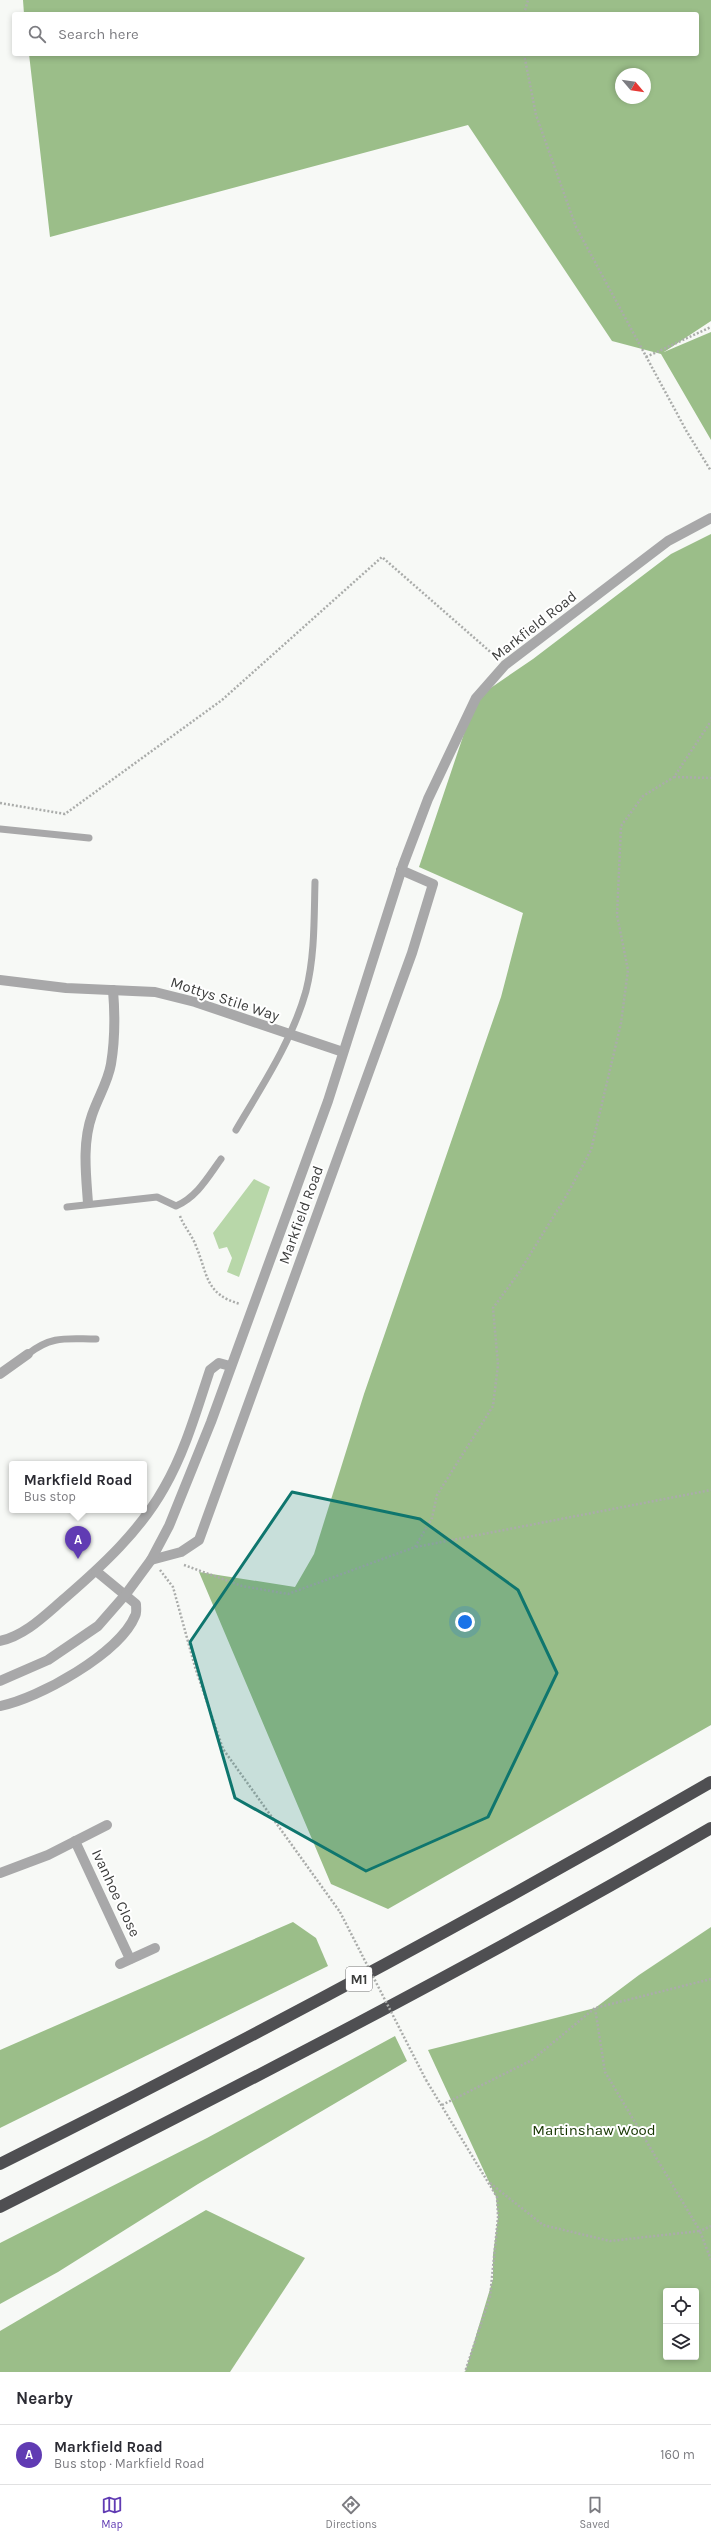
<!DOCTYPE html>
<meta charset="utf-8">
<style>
body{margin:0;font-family:Karla,sans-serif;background:#f7f7f7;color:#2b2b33}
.controls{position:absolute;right:12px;bottom:12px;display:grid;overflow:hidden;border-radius:4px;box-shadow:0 2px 6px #0003}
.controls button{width:36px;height:36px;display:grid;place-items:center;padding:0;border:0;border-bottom:1px solid #e1e1e2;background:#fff;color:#2b2b33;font:20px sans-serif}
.compass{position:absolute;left:615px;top:68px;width:36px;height:36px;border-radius:50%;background:#fff;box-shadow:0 2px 6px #0003;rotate:119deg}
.you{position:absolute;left:465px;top:1622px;width:14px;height:14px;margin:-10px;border:3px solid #fff;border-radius:50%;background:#1a73e8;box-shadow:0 0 0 6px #1a73e833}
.badge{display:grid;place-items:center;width:26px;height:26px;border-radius:50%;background:#603bb3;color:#fff;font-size:13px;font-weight:700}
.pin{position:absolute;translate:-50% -33px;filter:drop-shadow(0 1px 2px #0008)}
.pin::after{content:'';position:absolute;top:21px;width:14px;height:12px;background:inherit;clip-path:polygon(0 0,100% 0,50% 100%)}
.popup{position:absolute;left:9px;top:1461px;width:138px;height:52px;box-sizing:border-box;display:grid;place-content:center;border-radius:4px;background:#fff;filter:drop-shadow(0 1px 3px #0005);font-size:13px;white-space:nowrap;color:#7c7c81}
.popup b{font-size:15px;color:#2b2b33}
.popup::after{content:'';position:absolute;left:50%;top:100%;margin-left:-8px;border:8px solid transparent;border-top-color:#fff}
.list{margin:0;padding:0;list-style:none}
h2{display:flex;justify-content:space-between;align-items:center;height:52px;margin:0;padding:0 16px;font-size:17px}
h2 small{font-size:13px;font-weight:400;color:#7c7c81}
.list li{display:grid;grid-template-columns:26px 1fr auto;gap:12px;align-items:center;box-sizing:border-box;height:60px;padding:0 16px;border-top:1px solid #e1e1e2}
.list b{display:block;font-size:15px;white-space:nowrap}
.list p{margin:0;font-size:13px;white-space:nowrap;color:#7c7c81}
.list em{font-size:13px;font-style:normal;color:#7c7c81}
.icon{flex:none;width:22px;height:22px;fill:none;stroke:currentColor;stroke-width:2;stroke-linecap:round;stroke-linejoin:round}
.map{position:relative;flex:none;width:711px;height:2372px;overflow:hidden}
.search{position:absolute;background:#fff;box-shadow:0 2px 6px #0003;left:12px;right:12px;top:12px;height:44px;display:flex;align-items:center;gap:10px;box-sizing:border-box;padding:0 14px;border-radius:4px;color:#7c7c81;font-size:15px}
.sheet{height:112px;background:#fff}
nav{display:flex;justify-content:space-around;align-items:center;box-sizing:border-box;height:56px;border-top:1px solid #e1e1e2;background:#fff;font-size:11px;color:#7c7c81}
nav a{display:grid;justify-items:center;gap:2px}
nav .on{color:#603bb3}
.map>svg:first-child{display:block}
</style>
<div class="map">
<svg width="711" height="2372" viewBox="0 0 711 2372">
<rect width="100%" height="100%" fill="#f7f9f6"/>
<!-- green -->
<path fill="#b8d7a9" d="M254 1179 270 1187 239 1277 227 1272 232 1258 227 1247 219 1249 213 1233Z"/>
<!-- forest -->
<g fill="#9bbe89" fill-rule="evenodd">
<path d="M23 0H711V321L664 352 711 332V440L661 354 612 341 468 125 50 237 29 54H697V14H24ZM621 74H645V98H621Z"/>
<path d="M711 534V1725L388 1909 331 1884 199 1572 295 1587 314 1554 364 1394 501 997 523 913 419 867 476 698 533 659 671 554Z"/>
<path d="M293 1922 316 1938 328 1966 0 2128V2050Z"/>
<path d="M711 1927V2372H465L493 2279V2255L498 2217 496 2197 428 2050 595 2008 639 1975ZM666 2291H696V2357H666Z"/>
<path d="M395 2036 407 2061 198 2184 58 2272 0 2304V2243L207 2138Z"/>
<path d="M206 2210 305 2258 230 2372H0V2331Z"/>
</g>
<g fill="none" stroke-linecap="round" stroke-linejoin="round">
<!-- path -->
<g stroke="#aaacaa" stroke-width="2.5" stroke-dasharray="2 2" stroke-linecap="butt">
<path d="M524 14 528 0"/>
<path d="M524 54 536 115 576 227 687 432 711 471"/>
<path d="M646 357 711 327"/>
<path d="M674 777 711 778"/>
<path d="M0 803 65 814 222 700 382 557 495 656"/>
<path d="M180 1216C184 1227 192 1235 196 1246 208 1275 205 1294 240 1304"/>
<path d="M416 1547 711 1490"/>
<path d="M184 1565 242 1586 288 1594 415 1547 432 1518 437 1495 493 1406 498 1365 493 1308 518 1274 568 1193 591 1150 621 1023 628 970 617 915 621 826 643 796 674 777 711 721"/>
<path d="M160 1570 173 1587 195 1667 223 1749 340 1912"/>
<path d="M711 1979 595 2008 605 2072 700 2231 711 2226"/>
<path d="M426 2080 497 2197 498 2217 490 2297 465 2372"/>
<path d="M442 2105 532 2060 595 2008"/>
<path d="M490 2183 543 2225 610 2241 700 2231 711 2260"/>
</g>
<!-- service -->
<g stroke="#a8a8a9" stroke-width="7">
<path d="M0 829 89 838"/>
<path d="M236 1130C262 1086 292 1041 306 991 315 955 314 918 315 882"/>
<path d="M67 1207 157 1197 176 1206C197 1197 208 1177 221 1159"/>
<path d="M28 1354C52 1335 67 1339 96 1339"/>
</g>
<!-- minor -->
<g stroke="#a8a8a9" stroke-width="10">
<path d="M0 980 66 988 155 992 195 1002 343 1052"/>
<path d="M88 1203C86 1175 82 1143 92 1115 98 1097 108 1082 111 1064 115 1040 115 1014 113 990"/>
<path d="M0 1374 28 1354"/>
<path d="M151 1560 181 1552 199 1540 412 953 433 884 401 870"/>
<path d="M0 1641C26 1635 45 1615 65 1598 102 1566 140 1531 164 1488 185 1452 197 1409 210 1370L219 1363 230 1366"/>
<path d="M0 1706C38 1699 120 1653 135 1616 137 1613 136 1608 136 1604L96 1571"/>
<path d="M75 1841 130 1959"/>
<path d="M0 1873 48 1855 107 1825"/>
<path d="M120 1964 155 1948"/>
</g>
<!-- tertiary -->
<path stroke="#a8a8a9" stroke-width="10" d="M0 1681 48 1660 98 1626 126 1594 151 1560 169 1526 211 1422 328 1101 403 865 428 799 476 698 505 665 668 541 711 518"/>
<!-- motorway -->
<g stroke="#4f4f52" stroke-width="12">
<path d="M0 2164C241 2044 478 1917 711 1782"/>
<path d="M0 2207C240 2086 479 1963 711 1828"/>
</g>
<!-- path-bridge -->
<path stroke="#aaacaa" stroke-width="2.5" stroke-dasharray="2 2" stroke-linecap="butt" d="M340 1912 426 2080"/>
</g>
<!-- marked area -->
<path fill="#0f766e" fill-opacity="0.2" stroke="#0f766e" stroke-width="3" stroke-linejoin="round" d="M292 1492 420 1519 518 1590 557 1673 488 1817 366 1871 235 1798 190 1642Z"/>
<g text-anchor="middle" stroke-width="4" stroke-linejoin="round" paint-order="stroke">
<!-- shield labels -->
<rect fill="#fff" stroke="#767776" stroke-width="1" x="346" y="1967" width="26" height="24" rx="3"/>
<g font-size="14" font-weight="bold" fill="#3c3d3c">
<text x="359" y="1984">M1</text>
</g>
<!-- street labels -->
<g font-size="15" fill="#3c3d3c" stroke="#fff">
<text transform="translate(534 626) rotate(-38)" y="5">Markfield Road</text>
<text transform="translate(225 999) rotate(18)" y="5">Mottys Stile Way</text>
<text transform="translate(301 1215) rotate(-70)" y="5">Markfield Road</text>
<text transform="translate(116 1893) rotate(65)" y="5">Ivanhoe Close</text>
</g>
<!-- park labels -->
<g font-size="15" fill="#163600" stroke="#fff">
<text x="594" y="2135">Martinshaw Wood</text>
</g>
</g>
</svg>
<div class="controls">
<button><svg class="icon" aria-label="locate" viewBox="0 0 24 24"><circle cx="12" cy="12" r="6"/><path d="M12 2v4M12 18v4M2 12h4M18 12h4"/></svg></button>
<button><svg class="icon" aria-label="layers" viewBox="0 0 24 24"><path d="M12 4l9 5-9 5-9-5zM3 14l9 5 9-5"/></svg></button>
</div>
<svg class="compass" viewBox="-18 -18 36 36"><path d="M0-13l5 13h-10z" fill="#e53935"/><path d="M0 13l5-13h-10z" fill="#7c7c81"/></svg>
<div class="you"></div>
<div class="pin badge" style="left:78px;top:1559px">A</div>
<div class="popup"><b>Markfield Road</b>Bus stop</div>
<div class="search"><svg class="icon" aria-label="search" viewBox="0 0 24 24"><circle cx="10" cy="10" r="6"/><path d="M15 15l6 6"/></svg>Search here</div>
</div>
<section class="sheet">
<h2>Nearby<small></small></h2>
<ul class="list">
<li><span class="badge">A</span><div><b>Markfield Road</b><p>Bus stop · Markfield Road</p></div><em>160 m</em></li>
</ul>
</section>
<nav>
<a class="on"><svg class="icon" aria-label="map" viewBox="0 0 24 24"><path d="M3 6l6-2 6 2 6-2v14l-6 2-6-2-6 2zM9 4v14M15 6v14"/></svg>Map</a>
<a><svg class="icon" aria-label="directions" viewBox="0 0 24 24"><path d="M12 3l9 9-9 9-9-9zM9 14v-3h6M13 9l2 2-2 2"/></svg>Directions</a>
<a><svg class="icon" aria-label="saved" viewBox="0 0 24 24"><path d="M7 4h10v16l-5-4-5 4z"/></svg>Saved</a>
</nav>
